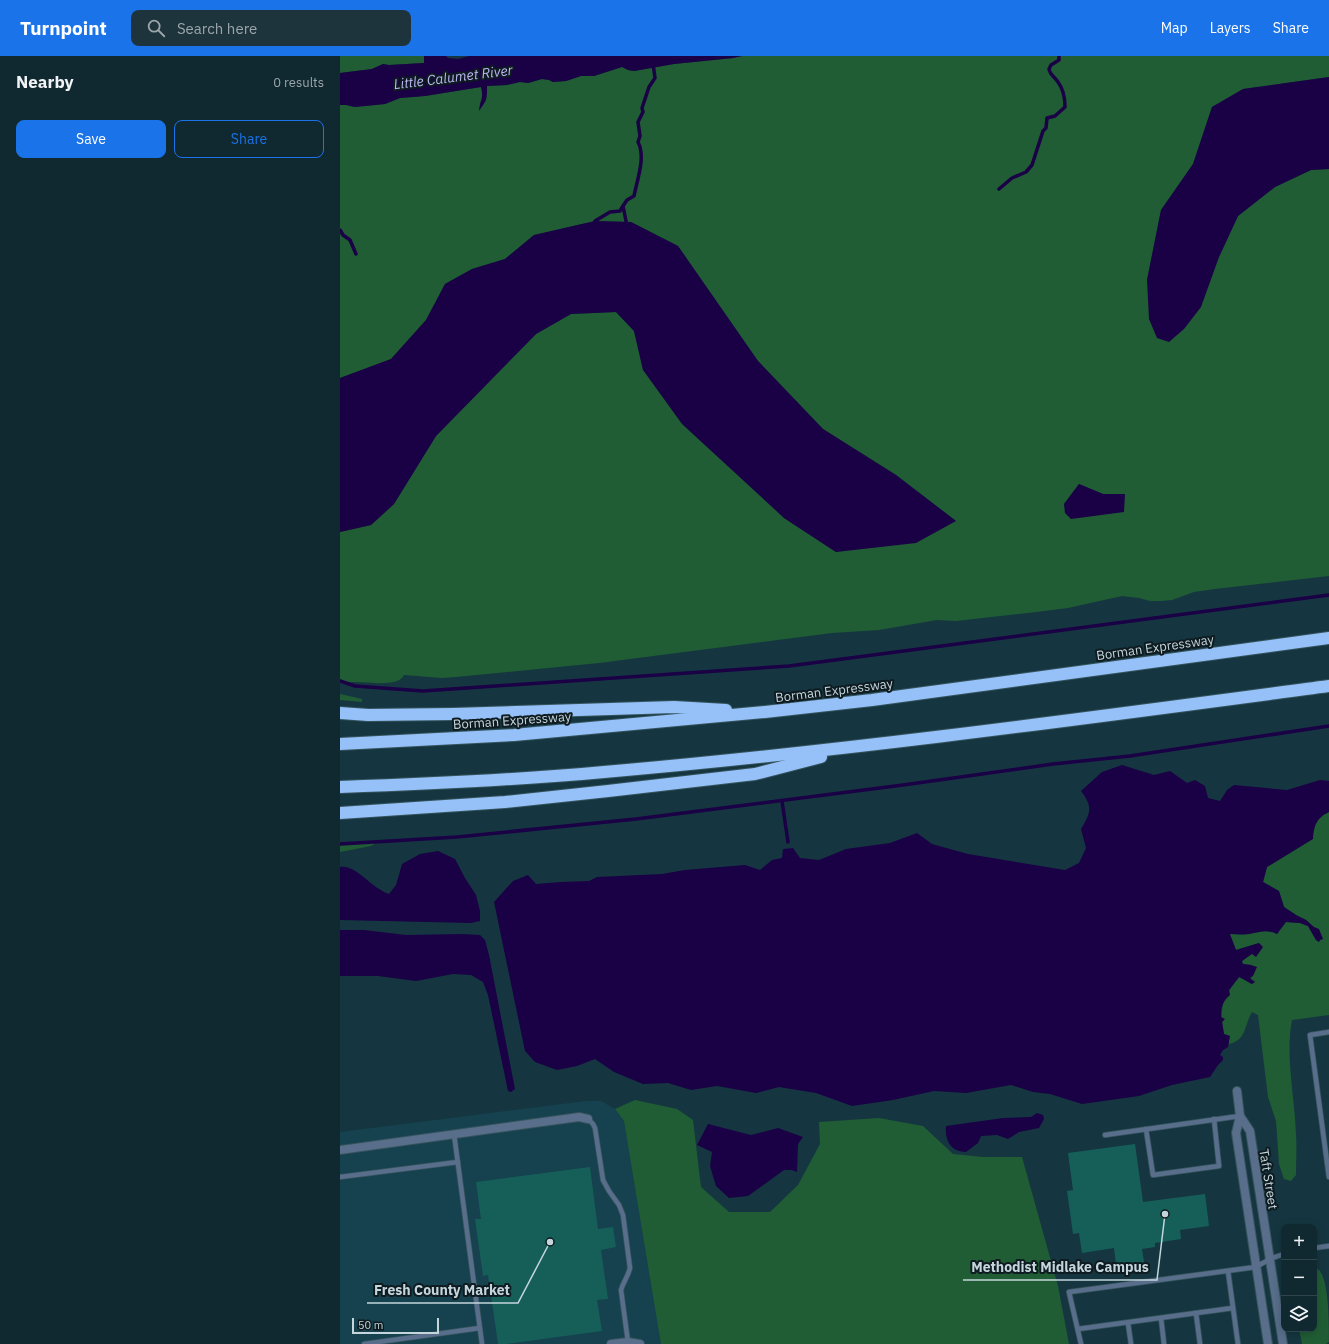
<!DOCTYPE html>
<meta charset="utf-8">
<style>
body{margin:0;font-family:"IBM Plex Sans",sans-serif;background:#1e343c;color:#f1f3f6}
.controls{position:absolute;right:12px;bottom:12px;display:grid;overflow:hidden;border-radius:8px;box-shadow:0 2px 10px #0003}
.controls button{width:36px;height:36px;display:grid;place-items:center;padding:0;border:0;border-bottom:1px solid #30444c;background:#102830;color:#f1f3f6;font:20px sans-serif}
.scale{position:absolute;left:12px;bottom:10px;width:87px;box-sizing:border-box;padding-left:4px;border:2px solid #c4d6dc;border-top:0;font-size:11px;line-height:14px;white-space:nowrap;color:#c4d6dc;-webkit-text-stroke:3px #0e1b20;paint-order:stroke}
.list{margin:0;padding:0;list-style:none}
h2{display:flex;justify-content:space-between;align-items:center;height:52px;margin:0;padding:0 16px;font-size:17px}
h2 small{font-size:13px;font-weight:400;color:#9ca6ab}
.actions{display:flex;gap:8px;padding:12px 16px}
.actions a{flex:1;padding:9px 0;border:1px solid #1a73e8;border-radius:8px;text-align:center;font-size:14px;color:#1a73e8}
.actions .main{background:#1a73e8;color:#fff}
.icon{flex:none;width:22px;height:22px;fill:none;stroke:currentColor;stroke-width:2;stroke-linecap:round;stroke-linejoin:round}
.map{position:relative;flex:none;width:989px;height:1288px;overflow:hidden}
header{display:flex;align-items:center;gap:24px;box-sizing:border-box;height:56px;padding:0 20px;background:#1a73e8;color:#fff}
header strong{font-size:19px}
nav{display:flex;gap:22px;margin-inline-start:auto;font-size:14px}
.search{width:280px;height:36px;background:#1e343c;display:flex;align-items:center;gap:10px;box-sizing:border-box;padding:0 14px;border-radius:8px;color:#9ca6ab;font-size:15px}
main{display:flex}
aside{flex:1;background:#102830}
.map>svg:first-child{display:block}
</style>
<header>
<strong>Turnpoint</strong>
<div class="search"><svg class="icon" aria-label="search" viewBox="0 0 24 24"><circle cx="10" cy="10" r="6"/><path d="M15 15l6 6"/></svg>Search here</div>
<nav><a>Map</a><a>Layers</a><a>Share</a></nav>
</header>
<main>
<aside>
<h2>Nearby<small>0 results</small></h2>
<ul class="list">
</ul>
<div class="actions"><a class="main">Save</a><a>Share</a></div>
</aside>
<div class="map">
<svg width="989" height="1288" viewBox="0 0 989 1288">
<rect width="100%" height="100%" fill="#153640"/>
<!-- built -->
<path fill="#16414e" d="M246 1045H261L275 1053 284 1065 323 1288H0V1076Z"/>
<!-- green -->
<g fill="#205d35" fill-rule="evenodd">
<path d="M0 0H84V7L49 9 43 8 32 13 0 17Z"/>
<path d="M402 0H989V21L903 33 872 51 853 108 821 154 807 224 879 201 898 160 935 131 971 114 989 113V520L875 533 854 536 832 544 821 545H810L799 542 782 540 728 552 688 557 616 565 597 564 539 574 492 577 259 607 116 621 102 622 64 619C57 634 20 623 6 627L0 623V476L31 469 54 448 96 380 196 278 231 258 276 256 294 275 303 314 444 462 496 496 616 465 556 419 483 373 418 305 338 190 291 166 255 165 194 179 165 203 132 213 105 228 86 264 51 303 0 322V49H6L15 51 45 48 60 42 85 40 141 31 144 40 140 49 146 45 147 30 167 29 180 26 188 27 202 23 209 24 213 26 226 25 241 20H254L282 11 288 14 294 15 334 8 393 2ZM739 428 763 438 724 448Z"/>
<path d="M0 638 22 643V646L0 644Z"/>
<path d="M989 756V959L952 964C945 1000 955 1042 956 1079 957 1092 956 1105 956 1119L951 1125 944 1123 939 1108 936 1065 928 1041 918 959 912 956C904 969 907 984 889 988V980L884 978C879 949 882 943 900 920L911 928 915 925C907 923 910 915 911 909L902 908V905L912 897 919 887 896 894 889 878C896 878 903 879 909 878 920 876 926 873 937 878L945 866 960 867 968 870 976 884 979 886 980 884 974 872 966 864 956 859 944 851 939 835 923 826 927 811 972 783C974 770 976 762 989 756Z"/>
<path d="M39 785 31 790 0 796V788Z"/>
<path d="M295 1044 337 1053 353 1064 361 1131 389 1156H430L458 1129 480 1088 479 1066 539 1062 583 1070 613 1098 643 1101H682L718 1230 729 1288H321L284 1065 275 1053Z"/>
<path d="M974 1211C977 1213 980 1214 981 1217 989 1230 989 1269 989 1286L986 1288H962L959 1273H974Z"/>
</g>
<!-- water -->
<g fill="#1a0045">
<path d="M84 0H106L108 2 118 3 129 0H402L393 2 334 8 294 15 288 14 282 11 254 20H241L226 25 213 26 209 24 202 23 188 27 180 26 167 29 147 30C147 43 147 44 139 55 140 43 144 44 141 31L85 40 60 42 45 48 15 51 6 49H0V17L32 13 43 8 49 9 84 7Z"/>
<path d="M989 21V113L971 114 935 131 898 160 879 201 861 251 844 273 829 286 817 282 809 263 807 224 821 154 853 108 872 51 903 33Z"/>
<path d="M255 165 291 166 338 190 418 305 483 373 556 419 616 465 576 487 496 496 444 462 342 368 303 314 294 275 276 256 231 258 196 278 96 380 54 448 31 469 0 476V322L51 303 86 264 105 228 132 213 165 203 194 179Z"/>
<path d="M739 428 763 438H785L784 456 731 463 725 457 724 448Z"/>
<path d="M782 709 814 719 830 715 847 727 855 724 865 730 868 742 880 745 887 734 894 729 947 734 980 724 989 725V756C976 762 974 770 973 783L927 811 923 826 939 835 944 851 956 859 966 864 974 871 979 873 983 883 980 884 979 886 976 884 968 870 960 867 946 866 937 878C927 873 920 876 909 878 903 879 896 878 890 878L896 894 919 887 923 891 916 901 912 898 902 905 903 908 911 909 917 911 913 920 910 922 912 924 915 926 912 928 899 921 889 934 890 939C882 946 881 951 881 961L885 963 882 966 884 978 890 980 888 991 883 994 880 999 883 1001V1004L878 1009 870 1021 832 1029 799 1040 742 1048 710 1038 693 1036 671 1029 626 1037 594 1035 553 1044 512 1050 476 1037 439 1031 416 1037 377 1030 351 1034 328 1027 303 1028 274 1016 255 1003 237 1010 217 1014 195 1006 185 995 154 846 173 825 188 819 196 828 221 826 249 825 257 821 322 818 345 814 405 809 420 814 432 804 442 802 443 793 453 792 460 802 479 804 506 793 550 787 577 777 592 788 628 798 725 814 739 807 746 792 741 773C751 756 753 751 741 735L762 716Z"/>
<path d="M98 795 115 803 125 822 136 839 140 855V865L131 867 0 864V811C14 808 29 828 41 834 43 836 47 837 49 838L56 829 62 808 80 798Z"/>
<path d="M0 874H24L66 879 122 878 140 879 145 884 149 899 175 1033 171 1036 168 1035 148 939 143 926 131 919 113 918 76 925 38 920H0Z"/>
<path d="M697 1057 703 1059 704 1063 699 1072 679 1076 668 1083 657 1079 641 1080 638 1087 626 1096C610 1095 605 1085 606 1070L663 1062 691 1061Z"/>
<path d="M368 1068 411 1079 438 1072 463 1081 458 1088 457 1116 452 1114H444L408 1140 389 1142 376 1130 370 1110 372 1096 357 1089Z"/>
</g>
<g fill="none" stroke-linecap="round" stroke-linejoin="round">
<!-- stream -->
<g stroke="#1a0045" stroke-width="3.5">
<path d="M659 133 672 122 686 116 692 109 703 75 706 72 707 62 715 60 725 51C725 42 724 34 718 26 715 21 710 19 709 13L711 9 719 4V0"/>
<path d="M255 169V165L270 156 280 155 283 150"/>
<path d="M287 170 283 150 287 144 294 140C297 124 306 101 298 86L300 80 298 66 303 56 302 52 309 31 315 22 312 0"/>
<path d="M0 174 3 179 10 184 16 198"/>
<path d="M0 625 15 630 83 635 449 610 989 539"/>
<path d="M442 745 448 786"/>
<path d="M0 788 117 781 296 763 563 729 713 708 790 700 989 670"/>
</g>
</g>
<!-- building -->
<g fill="#165f59">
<path d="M795 1088 803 1146 865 1138 869 1170 840 1174 841 1183 815 1187V1191L802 1193 805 1212 777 1216 774 1192 742 1197 739 1177 733 1178 727 1135 733 1134 728 1097Z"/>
<path d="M250 1111 258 1173 273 1171 276 1191 261 1194 268 1243 257 1244 262 1275 167 1288H158L148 1219 143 1220 135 1163H141L136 1126Z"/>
</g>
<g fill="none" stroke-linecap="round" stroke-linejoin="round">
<!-- lane casing -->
<g stroke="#34535c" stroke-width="6">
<g id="lane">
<path d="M989 976 970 979 989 1121"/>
<path d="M248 1063 253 1068 255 1072 263 1124 269 1135 279 1149 283 1159 290 1212C288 1221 283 1226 281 1234L288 1286"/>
<path d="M806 1073 813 1119 879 1110 874 1063"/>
<path d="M114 1078 142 1288"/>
<path d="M765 1079 900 1060"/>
<path d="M0 1121 118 1106"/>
<path d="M974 1192 989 1190"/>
<path d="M888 1215 898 1288"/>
<path d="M856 1257 860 1288"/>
<path d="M821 1262 824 1288"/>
<path d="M788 1267 791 1288"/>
<path d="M738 1273 893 1252"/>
<path d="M24 1288 140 1272"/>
<path d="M741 1288 729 1236 916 1211 930 1203 944 1198"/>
</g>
</g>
<!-- street casing -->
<g stroke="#34535c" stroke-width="10">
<g id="street">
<path d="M897 1035 900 1060 910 1075 943 1288"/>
<path d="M900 1060 896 1077 928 1288"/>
<path d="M0 1094 239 1061 248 1063"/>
<path d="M271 1288 288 1286 300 1288"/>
</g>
</g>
<!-- highway casing -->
<g stroke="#34535c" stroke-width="14">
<g id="highway">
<path d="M0 657 28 659 113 658 334 651 386 654"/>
<path d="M0 688 174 679 425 656 532 644 989 582"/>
<path d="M0 731C88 728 177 724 264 716 507 695 748 662 989 630"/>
<path d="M0 757 165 746 268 735 415 718 481 701"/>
</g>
</g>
<!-- lane -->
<use href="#lane" stroke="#586e8a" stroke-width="4.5"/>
<!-- street -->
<use href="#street" stroke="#586e8a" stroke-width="8"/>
<!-- highway -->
<use href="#highway" stroke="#95c0f8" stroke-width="12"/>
</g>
<g text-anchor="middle" stroke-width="4" stroke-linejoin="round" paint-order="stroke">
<!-- street labels -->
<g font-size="13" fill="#c4d6dc" stroke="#0e1b20">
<text transform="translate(815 591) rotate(-8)" y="5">Borman Expressway</text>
<text transform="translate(494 634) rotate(-7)" y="5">Borman Expressway</text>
<text transform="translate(172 664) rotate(-4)" y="5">Borman Expressway</text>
<text transform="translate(929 1123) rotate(81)" y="5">Taft Street</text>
</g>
<!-- water labels -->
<g font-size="14" font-style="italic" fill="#bcb5f3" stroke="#0e1b20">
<text transform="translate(113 21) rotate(-7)" y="5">Little Calumet River</text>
</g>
</g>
<!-- callouts -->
<path fill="none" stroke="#c4d6dc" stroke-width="1.5" d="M825 1158L817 1224H623M210 1186L178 1247H27"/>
<g fill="#c4d6dc" stroke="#0e1b20" stroke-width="1.5">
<circle cx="825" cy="1158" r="4"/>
<circle cx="210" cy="1186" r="4"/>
</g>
<g font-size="14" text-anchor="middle" font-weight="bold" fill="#c4d6dc" stroke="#0e1b20" stroke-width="4" stroke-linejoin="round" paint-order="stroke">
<text x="720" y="1216">Methodist Midlake Campus</text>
<text x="102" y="1239">Fresh County Market</text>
</g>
</svg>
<div class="controls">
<button>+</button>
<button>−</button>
<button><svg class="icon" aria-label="layers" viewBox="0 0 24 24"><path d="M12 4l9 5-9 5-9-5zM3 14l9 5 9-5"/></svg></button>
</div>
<div class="scale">50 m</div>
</div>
</main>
